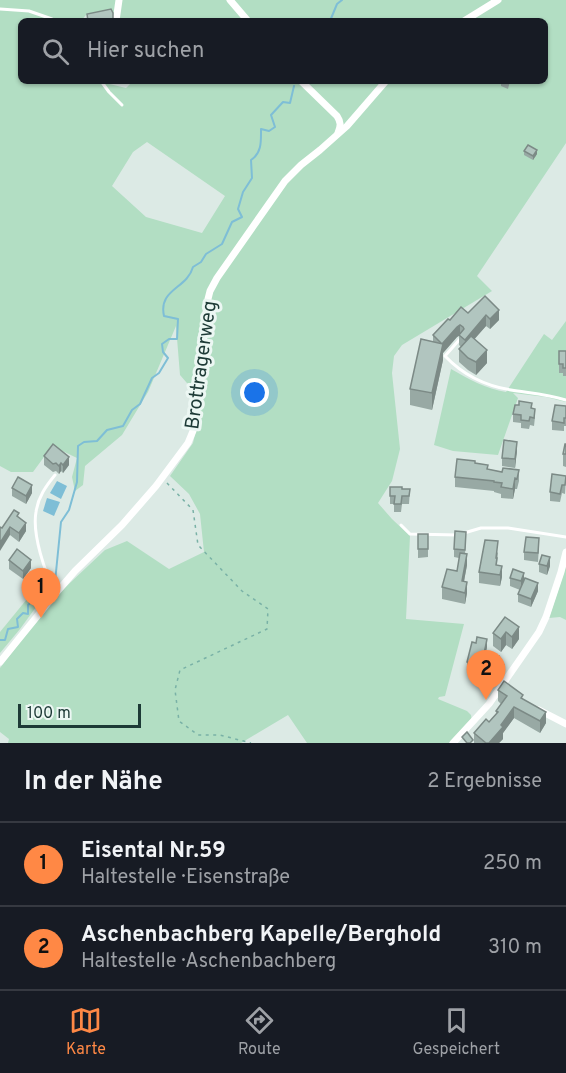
<!DOCTYPE html>
<html lang="de">
<meta charset="utf-8">
<style>
body{margin:0;font-family:Overpass,sans-serif;background:#242831;color:#f1f3f6}
.scale{position:absolute;left:18px;bottom:15px;width:123px;box-sizing:border-box;padding-left:6px;border:3px solid #1d3a36;border-top:0;font-size:16px;line-height:21px;white-space:nowrap;color:#1d3a36;-webkit-text-stroke:4px #ecf7f3;paint-order:stroke}
.you{position:absolute;left:255px;top:393px;width:21px;height:21px;margin:-15px;border:4px solid #fff;border-radius:50%;background:#1a73e8;box-shadow:0 0 0 9px #1a73e833}
.badge{display:grid;place-items:center;width:39px;height:39px;border-radius:50%;background:#ff8845;color:#111;font-size:20px;font-weight:700}
.pin{position:absolute;translate:-50% -50px;filter:drop-shadow(0 2px 3px #0008)}
.pin::after{content:'';position:absolute;top:32px;width:21px;height:18px;background:inherit;clip-path:polygon(0 0,100% 0,50% 100%)}
.list{margin:0;padding:0;list-style:none}
h2{display:flex;justify-content:space-between;align-items:center;height:78px;margin:0;padding:0 24px;font-size:26px}
h2 small{font-size:20px;font-weight:400;color:#9ea1a6}
.list li{display:grid;grid-template-columns:39px 1fr auto;gap:18px;align-items:center;box-sizing:border-box;height:84px;padding:0 24px;border-top:2px solid #363941}
.list b{display:block;font-size:22px;white-space:nowrap}
.list p{margin:0;font-size:20px;white-space:nowrap;color:#9ea1a6}
.list em{font-size:20px;font-style:normal;color:#9ea1a6}
.icon{flex:none;width:33px;height:33px;fill:none;stroke:currentColor;stroke-width:2;stroke-linecap:round;stroke-linejoin:round}
.map{position:relative;flex:none;width:566px;height:743px;overflow:hidden}
.search{position:absolute;background:#171b24;box-shadow:0 2px 4px #0004;left:18px;right:18px;top:18px;height:66px;display:flex;align-items:center;gap:15px;box-sizing:border-box;padding:0 21px;border-radius:9px;color:#9ea1a6;font-size:22px}
.sheet{height:246px;background:#171b24}
nav{display:flex;justify-content:space-around;align-items:center;box-sizing:border-box;height:84px;border-top:2px solid #363941;background:#171b24;font-size:16px;color:#9ea1a6}
nav a{display:grid;justify-items:center;gap:3px}
nav .on{color:#ff8845}
.map>svg:first-child{display:block}
</style>
<div class="map">
<svg width="566" height="743" viewBox="0 0 566 743">
<rect width="100%" height="100%" fill="#dceae5"/>
<!-- green -->
<g fill="#b2dec3" fill-rule="evenodd">
<path d="M0 0H566V143L477 276 492 291 402 345 394 356 392 373 400 449 392 481 378 503 392 519 410 536 406 619 464 624 445 696 439 697 438 699 467 711 471 715 472 721 449 743H307L288 715 241 743H8L9 739 0 732V668L55 597 105 550 127 541 169 569 204 552 200 514 189 494 170 476 193 443 199 417V397L180 375 176 326 148 392 122 435 85 466 83 485 75 491 72 477 77 458 52 446 33 472H11L0 466ZM86 15 121 19 122 21H545V81H133L126 88 97 81H21V21H81ZM147 142 225 196 202 233 146 217 112 186 133 152Z"/>
<path d="M566 321V402L546 397 513 393 518 398 498 455 453 451 434 445 451 369C469 379 486 389 506 392L544 334 552 340Z"/>
<path d="M566 566V620L560 617 549 618Z"/>
<path d="M44 587 47 592 20 629 0 653V632L27 599Z"/>
</g>
<!-- water -->
<g fill="#7ebed6">
<path d="M57 481 67 486 61 499 50 493Z"/>
<path d="M47 498 60 502 54 516 43 511Z"/>
</g>
<g fill="none" stroke-linecap="round" stroke-linejoin="round">
<!-- stream -->
<g stroke="#7ebed6" stroke-width="2">
<path d="M330 21 337 4 342 0"/>
<path d="M0 640H5L8 629 18 627 17 619 23 613 28 614V605L55 582 61 522 69 510 77 482 78 446 84 442 97 441 107 430 123 426 132 410 140 404 152 378 159 373 168 358 163 352 162 344 169 339H177L178 319 164 316C158 289 187 289 193 267L201 262 206 254 222 244 232 222 242 217 238 209 243 192 252 178 251 160C262 153 261 141 261 129L269 131 275 127 271 115 283 102 290 103 294 86"/>
</g>
<!-- path -->
<path stroke="#79b1a6" stroke-width="1.5" stroke-dasharray="3 4.5" stroke-linecap="butt" d="M167 483 193 510 198 545 242 591 268 609 267 629 180 670 175 690 179 721 198 735H220L251 743"/>
<!-- service -->
<g stroke="#fff" stroke-width="3">
<path d="M0 9 29 11 52 19 54 21"/>
<path d="M101 81 109 92 122 105"/>
<path d="M460 339 445 356C463 375 486 386 511 390 530 393 548 394 566 400"/>
<path d="M55 475C46 486 38 497 36 512 32 534 45 574 56 593"/>
<path d="M401 525 410 534 458 535"/>
<path d="M464 533 481 528H508L566 537"/>
</g>
<!-- minor -->
<g stroke="#fff" stroke-width="7">
<path d="M230 0 248 21"/>
<path d="M116 21 119 0"/>
<path d="M464 21 498 0"/>
<path d="M301 81 337 116C341 122 341 126 338 133"/>
<path d="M0 662 56 593 75 571 122 525 156 486 188 443 193 431 196 419 207 303 210 291 217 278 285 181 301 165 320 150 347 126 386 81"/>
<path d="M539 710 566 724"/>
<path d="M453 743 489 704 539 632 546 617 561 572 566 552"/>
</g>
</g>
<!-- wall -->
<g fill="#98a9a4">
<path d="M501 81H510L508 89 501 86Z"/>
<path d="M524 151 537 154 533 160 524 155Z"/>
<path d="M485 296 499 320 490 329 486 326 474 339 487 363 476 375 468 370 459 362V349L461 347 459 345V336L457 337 443 353V360L432 410 410 405V389L433 342V335L450 320 468 313Z"/>
<path d="M559 351H566V376H563V373H559Z"/>
<path d="M566 406V426H564V431L552 430V421Z"/>
<path d="M532 408 535 417 534 426 530 425 529 429 521 428V423L513 422V414Z"/>
<path d="M566 444V467L563 466V454Z"/>
<path d="M517 450 515 468 502 466V458Z"/>
<path d="M44 456 69 465 63 473 61 471 59 474 56 471 53 472 44 465Z"/>
<path d="M475 463 488 469 502 472 519 470V481L517 489H515L513 499 501 498V494L494 492V491L455 487V477Z"/>
<path d="M566 476 565 494 562 493 560 502 550 501V492Z"/>
<path d="M390 487 402 489H410L409 504H402L401 512H394V504H390Z"/>
<path d="M12 488 32 493 26 504 12 496Z"/>
<path d="M19 518 26 531 19 542 10 535 2 528Z"/>
<path d="M418 534H428V557L418 558Z"/>
<path d="M466 540 465 554 467 565 464 581 467 593 465 604 442 599V587L457 571 459 558 454 557V549Z"/>
<path d="M539 547 538 562 524 560V552Z"/>
<path d="M498 552 497 565 502 577 500 586 479 583V572Z"/>
<path d="M9 560 31 568 23 579 9 569Z"/>
<path d="M539 564 550 566 547 575 539 572Z"/>
<path d="M510 578 524 581 538 591 531 607 518 602V594L520 590 510 586Z"/>
<path d="M505 617 519 639 512 649 506 645 501 652 493 646V633Z"/>
<path d="M487 647 483 666H481L480 667 476 666 475 671 467 669V662Z"/>
<path d="M492 659 504 673 496 677 492 668Z"/>
<path d="M498 690 523 699 546 723 540 733 514 718 503 733V739L499 743H474V733L489 722 496 714V711L501 704 498 701Z"/>
</g>
<!-- shaded-wall -->
<g fill="#7c8a86">
<path d="M537 150V154L533 160V156Z"/>
<path d="M499 310V320L490 329V319Z"/>
<path d="M486 315V326L465 350V340Z"/>
<path d="M460 325V335L457 337 443 353V360L432 410V393L442 344 457 327Z"/>
<path d="M487 350V363L476 375V362Z"/>
<path d="M517 442V450L515 468V459Z"/>
<path d="M69 457V465L63 473V465Z"/>
<path d="M61 463V471L59 474V466Z"/>
<path d="M515 478V489L513 499V489Z"/>
<path d="M32 485V493L26 504V496Z"/>
<path d="M26 523V531L19 542V533Z"/>
<path d="M10 527V535L0 551V543Z"/>
<path d="M467 554V565L462 592V581Z"/>
<path d="M550 557V566L547 575V566Z"/>
<path d="M31 560V568L23 579V571Z"/>
<path d="M502 566V577L500 586V575Z"/>
<path d="M524 573V581L521 590V581Z"/>
<path d="M467 582V593L465 604V593Z"/>
<path d="M538 583V591L531 607V599Z"/>
<path d="M519 627V639L512 649V637Z"/>
<path d="M506 632V645L501 652V639Z"/>
<path d="M487 639V647L483 666V659Z"/>
<path d="M504 665V673L496 677V669Z"/>
<path d="M514 707V718L503 733V739L499 743H489Z"/>
<path d="M546 712V723L540 733V721Z"/>
</g>
<!-- building -->
<g fill="#b1c5bf" stroke="#7c8a86" stroke-width="1.5">
<path d="M111 9 113 13V21H88L87 14Z"/>
<path d="M528 145 537 150 533 156 524 151Z"/>
<path d="M485 296 499 310 490 319 486 315 465 340 459 335 464 329 463 327 460 325 457 327 442 344 433 335 448 319 450 320 461 307 468 313Z"/>
<path d="M471 336 487 350 476 362 468 358 459 349Z"/>
<path d="M421 339 443 344 432 393 410 389Z"/>
<path d="M559 351H566V368H563V364H559Z"/>
<path d="M519 401 532 403 531 408 535 409 534 418 530 417 529 421 521 420V415L513 414 515 405H519Z"/>
<path d="M555 405 566 406V418H564V423L552 421Z"/>
<path d="M504 440 517 442 515 459 502 458Z"/>
<path d="M53 444 69 457 63 465 61 463 59 466 56 463 53 464 44 456Z"/>
<path d="M565 444H566V454H563Z"/>
<path d="M457 459 475 461V463L488 465 487 469 502 472 503 468 519 470 517 479 515 478 513 489 501 487 502 483 494 482V481L455 477Z"/>
<path d="M552 474 566 476 565 485H562L560 494 550 492Z"/>
<path d="M18 477 32 485 26 496 12 488Z"/>
<path d="M390 487H402V489H410L409 496H402L401 504H394L395 496H390Z"/>
<path d="M14 510 19 513 17 516 26 523 19 533 10 527 0 543V527L2 528Z"/>
<path d="M455 531 466 532 465 550 454 549Z"/>
<rect x="418" y="534" width="10" height="15"/>
<path d="M526 537 539 538 538 553 524 552Z"/>
<path d="M485 540 498 541 496 558H497L496 565 502 566 500 575 479 572Z"/>
<path d="M17 549 31 560 23 571 9 560Z"/>
<path d="M460 553 467 554 462 581 467 582 465 593 442 587 447 569 457 571Z"/>
<path d="M542 555 550 557 547 566 539 564Z"/>
<path d="M513 569 524 573 521 581 510 578Z"/>
<path d="M525 578 538 583 531 599 518 594Z"/>
<path d="M505 617 519 627 512 637 506 632 501 639 493 633Z"/>
<path d="M477 637 487 639 483 659 481 658 480 660 476 659 475 664 467 662 472 642 476 643Z"/>
<path d="M499 656 504 665 496 669 492 659Z"/>
<path d="M504 681 523 695 521 698 546 712 540 721 514 707 501 725 503 727 489 743H486L474 733 486 719 489 722 498 712 496 711 507 696 498 690Z"/>
<path d="M467 732 473 740 470 743H467L462 737Z"/>
</g>
<g text-anchor="middle" stroke-width="6" stroke-linejoin="round" paint-order="stroke">
<!-- street labels -->
<g font-size="20" fill="#1d3a36" stroke="#ecf7f3">
<text transform="translate(200 365) rotate(-82)" y="7">Brottragerweg</text>
</g>
</g>
</svg>
<div class="scale">100 m</div>
<div class="you"></div>
<div class="pin badge" style="left:41px;top:618px">1</div>
<div class="pin badge" style="left:486px;top:700px">2</div>
<div class="search"><svg class="icon" aria-label="search" viewBox="0 0 24 24"><circle cx="10" cy="10" r="6"/><path d="M15 15l6 6"/></svg>Hier suchen</div>
</div>
<section class="sheet">
<h2>In der Nähe<small>2 Ergebnisse</small></h2>
<ul class="list">
<li><span class="badge">1</span><div><b>Eisental Nr.59</b><p>Haltestelle · Eisenstraße</p></div><em>250 m</em></li>
<li><span class="badge">2</span><div><b>Aschenbachberg Kapelle/Berghold</b><p>Haltestelle · Aschenbachberg</p></div><em>310 m</em></li>
</ul>
</section>
<nav>
<a class="on"><svg class="icon" aria-label="map" viewBox="0 0 24 24"><path d="M3 6l6-2 6 2 6-2v14l-6 2-6-2-6 2zM9 4v14M15 6v14"/></svg>Karte</a>
<a><svg class="icon" aria-label="directions" viewBox="0 0 24 24"><path d="M12 3l9 9-9 9-9-9zM9 14v-3h6M13 9l2 2-2 2"/></svg>Route</a>
<a><svg class="icon" aria-label="saved" viewBox="0 0 24 24"><path d="M7 4h10v16l-5-4-5 4z"/></svg>Gespeichert</a>
</nav>
